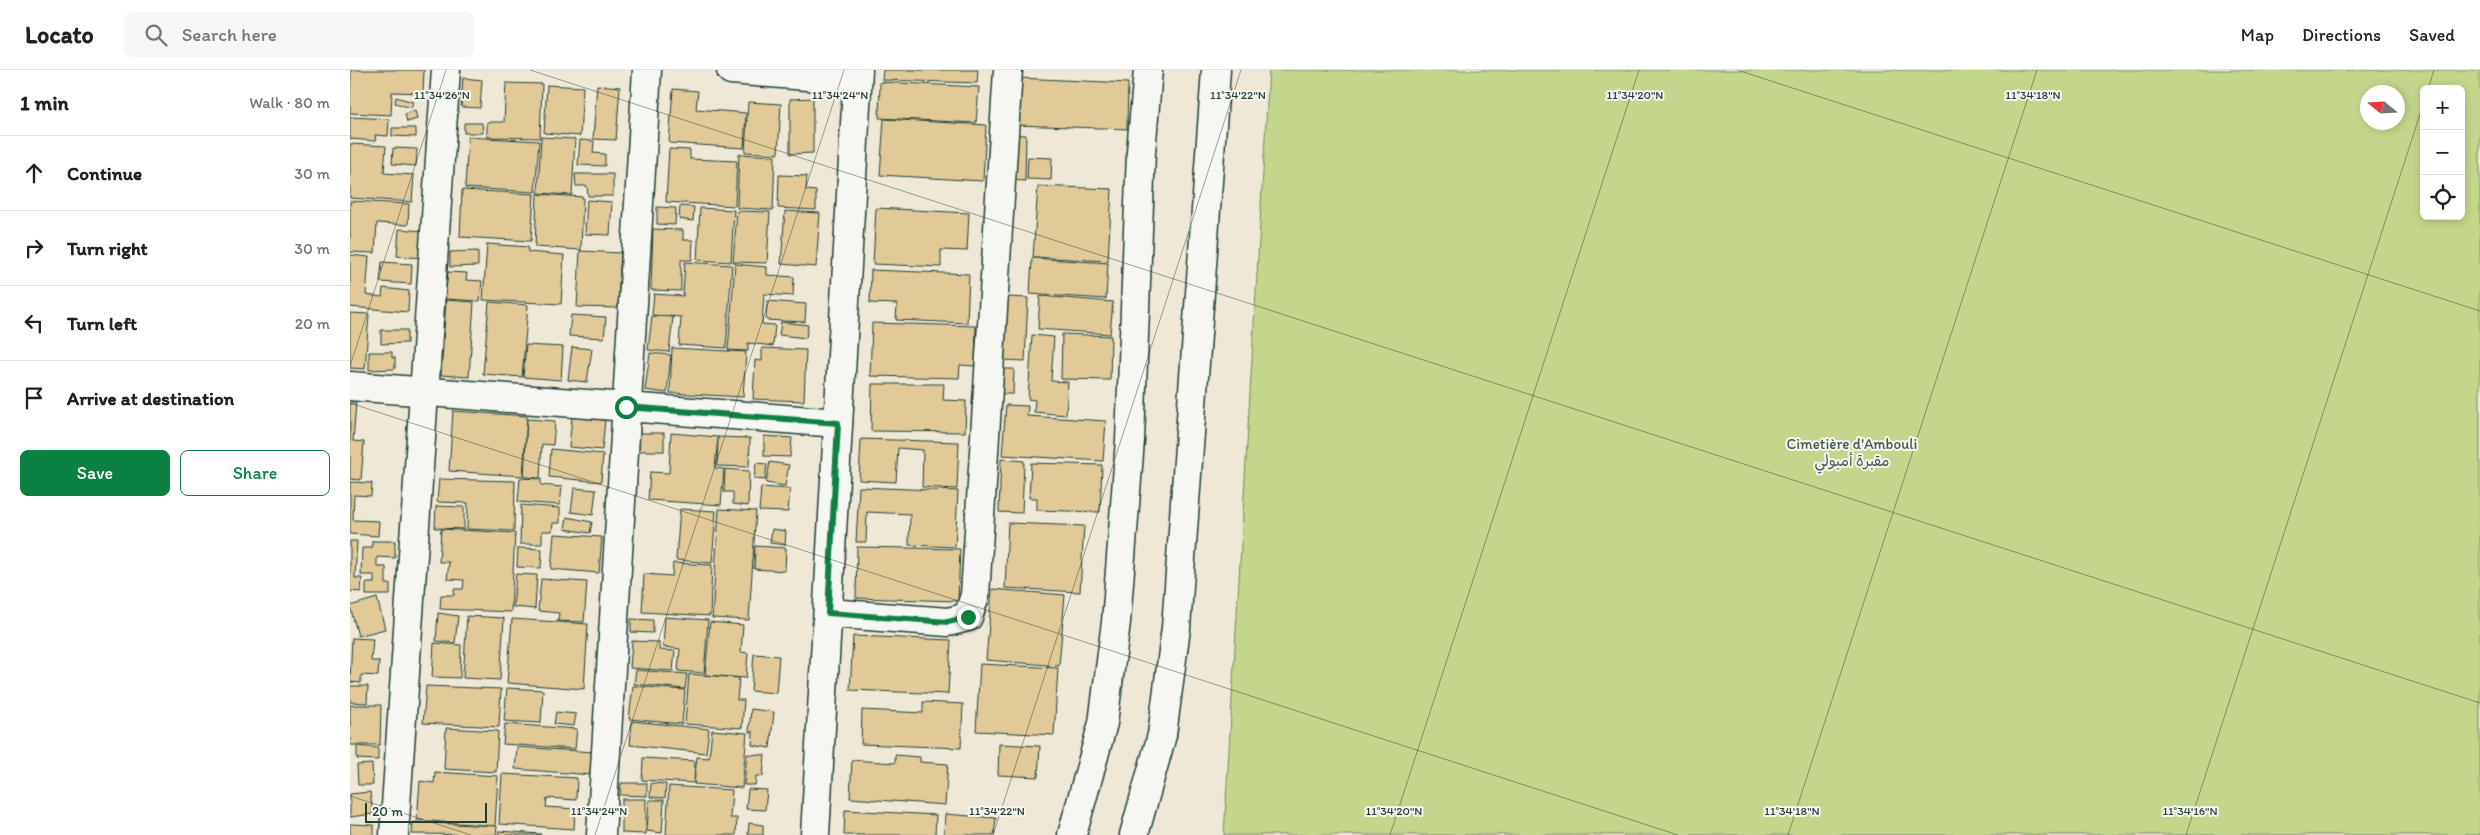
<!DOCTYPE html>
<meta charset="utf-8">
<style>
body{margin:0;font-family:Itim,"Playpen Sans Arabic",sans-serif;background:#f6f6f6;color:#202124}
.controls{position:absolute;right:15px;top:15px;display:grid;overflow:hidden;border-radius:8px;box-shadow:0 2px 8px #0003}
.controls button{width:45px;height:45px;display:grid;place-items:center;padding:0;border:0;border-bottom:1px solid #e0e0e0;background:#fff;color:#202124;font:25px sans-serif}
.compass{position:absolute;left:2010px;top:15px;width:45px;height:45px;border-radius:50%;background:#fff;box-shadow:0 2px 8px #0003;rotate:288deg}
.scale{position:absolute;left:15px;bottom:12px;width:122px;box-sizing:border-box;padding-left:5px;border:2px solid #1f3d34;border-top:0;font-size:14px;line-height:18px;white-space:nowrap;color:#1f3d34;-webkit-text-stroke:4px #f6f6f2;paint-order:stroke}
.stop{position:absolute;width:15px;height:15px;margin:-11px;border:4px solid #0b8043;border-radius:50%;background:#fff}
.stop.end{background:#0b8043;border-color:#fff;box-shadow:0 1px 5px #0008}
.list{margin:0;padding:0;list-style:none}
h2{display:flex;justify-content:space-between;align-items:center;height:65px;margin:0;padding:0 20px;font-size:21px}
h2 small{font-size:16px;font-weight:400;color:#757577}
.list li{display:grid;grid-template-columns:32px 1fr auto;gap:15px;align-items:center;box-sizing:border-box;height:75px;padding:0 20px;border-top:1px solid #e0e0e0}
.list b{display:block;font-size:19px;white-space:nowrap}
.list em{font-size:16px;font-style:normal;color:#757577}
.actions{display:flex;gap:10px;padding:15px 20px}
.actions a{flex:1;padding:11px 0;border:1px solid #0b8043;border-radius:8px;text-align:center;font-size:18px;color:#0b8043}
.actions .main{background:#0b8043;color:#fff}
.icon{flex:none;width:28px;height:28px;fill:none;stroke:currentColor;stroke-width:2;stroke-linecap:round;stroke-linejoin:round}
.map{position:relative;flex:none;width:2130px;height:765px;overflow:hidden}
header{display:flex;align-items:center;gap:30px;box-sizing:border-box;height:70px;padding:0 25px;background:#fff;border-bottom:1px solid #e0e0e0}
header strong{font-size:24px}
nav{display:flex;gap:28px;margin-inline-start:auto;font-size:18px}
.search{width:350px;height:45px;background:#f6f6f6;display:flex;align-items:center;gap:12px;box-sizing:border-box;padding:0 18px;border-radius:8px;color:#757577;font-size:19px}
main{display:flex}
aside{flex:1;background:#fff}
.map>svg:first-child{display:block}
</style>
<header>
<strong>Locato</strong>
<div class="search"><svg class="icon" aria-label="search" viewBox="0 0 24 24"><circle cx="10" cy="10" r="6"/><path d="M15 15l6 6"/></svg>Search here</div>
<nav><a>Map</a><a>Directions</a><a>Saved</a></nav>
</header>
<main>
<aside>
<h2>1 min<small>Walk · 80 m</small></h2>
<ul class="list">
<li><svg class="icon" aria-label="ahead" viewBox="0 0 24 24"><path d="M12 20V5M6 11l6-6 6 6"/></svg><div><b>Continue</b></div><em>30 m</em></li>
<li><svg class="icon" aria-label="right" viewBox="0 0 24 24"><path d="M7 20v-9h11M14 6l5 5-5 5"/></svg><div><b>Turn right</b></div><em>30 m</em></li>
<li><svg class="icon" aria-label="left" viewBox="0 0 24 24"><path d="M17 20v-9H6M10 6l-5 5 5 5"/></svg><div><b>Turn left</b></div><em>20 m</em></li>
<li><svg class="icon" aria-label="arrive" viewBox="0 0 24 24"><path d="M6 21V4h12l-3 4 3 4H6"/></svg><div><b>Arrive at destination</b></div></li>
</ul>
<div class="actions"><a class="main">Save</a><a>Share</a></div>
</aside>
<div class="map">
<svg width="2130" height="765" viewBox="0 0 2130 765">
<rect width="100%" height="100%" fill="#f0e8d7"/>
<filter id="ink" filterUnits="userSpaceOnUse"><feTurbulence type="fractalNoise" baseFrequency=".02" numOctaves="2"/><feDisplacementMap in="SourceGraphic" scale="10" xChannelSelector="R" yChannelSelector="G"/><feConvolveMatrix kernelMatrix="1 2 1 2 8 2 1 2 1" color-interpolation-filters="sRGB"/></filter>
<g filter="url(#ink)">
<!-- green -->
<path fill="#c3d68b" stroke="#718a60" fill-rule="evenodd" d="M919 0H2130V765H874ZM2074 19H2111V146H2074ZM2018 22H2048V52H2018Z"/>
<!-- building -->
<g fill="#e1c998" stroke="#1f3d34">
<path d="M1 0H74L73 23 42 22 41 45 0 43Z"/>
<path d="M533 0H628L627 13 532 10Z"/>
<path d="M113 8 132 10 130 38 111 37Z"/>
<path d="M668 8 778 13 777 59 666 55Z"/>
<path d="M530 12 629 17 626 53 529 48Z"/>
<path d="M156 13 192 14 190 68 137 67V52H154Z"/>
<path d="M197 15 233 17 230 66 194 63Z"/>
<path d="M247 15 270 17 266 70 243 69Z"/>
<path d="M323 19 348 21 346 39 396 43 394 78 319 73Z"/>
<path d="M46 27 63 32 61 38 45 33Z"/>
<path d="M463 28V83L440 84V29Z"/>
<path d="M398 32 431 34 428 84 395 82Z"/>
<path d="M65 40 67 49 57 52 55 44Z"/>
<path d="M0 47 39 49 38 66 25 65 26 71 0 69Z"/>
<path d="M534 49 636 55 633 111 530 105Z"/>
<path d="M114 53H132L133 63H114Z"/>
<path d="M42 58H66V67L42 66Z"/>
<path d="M658 64 676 65 675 111 657 110Z"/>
<path d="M118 67 189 71 185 122 115 118Z"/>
<path d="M191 67 225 69 222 125 188 123Z"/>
<path d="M230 70 244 71 243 83 255 84V96L228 95Z"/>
<path d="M0 74 36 76 34 103 64 105 62 132 0 128Z"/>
<path d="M43 78 67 79 66 96 42 94Z"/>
<path d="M319 79 340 80V89L387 91 385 136 316 132Z"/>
<path d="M389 84 425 86 423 140 387 138Z"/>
<path d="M678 87 702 88 701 110 677 109Z"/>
<path d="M225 104H263V126H238L237 116H226Z"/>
<path d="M429 105 457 106 456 120 466 121V140L428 138Z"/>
<path d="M688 116 762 119 758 191 683 187Z"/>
<path d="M112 120 184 124 181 171 110 167Z"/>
<path d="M187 124 233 127 231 180 185 177Z"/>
<path d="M237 130 262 132 260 165 235 164Z"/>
<path d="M0 131 59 134 58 155 27 153 25 183 0 182Z"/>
<path d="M330 136 344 137 343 151 329 149Z"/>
<path d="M307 137 326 138 325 155 307 154Z"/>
<path d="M350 138 384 140 381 192 347 190Z"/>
<path d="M526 138 619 143 617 181 591 180V197L523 194Z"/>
<path d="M387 141 420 142 417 193 383 192Z"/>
<path d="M435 141 470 143 466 197 431 194Z"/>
<path d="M49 159 73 161 71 188 47 186Z"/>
<path d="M303 159 333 160V170H343L342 190H331V221L301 220Z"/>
<path d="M137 174 178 177V182L214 185 211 234 133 230Z"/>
<path d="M128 181V196L100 197V182Z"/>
<path d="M230 181 271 183 268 238 227 237Z"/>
<path d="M0 185 19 187 16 225 32 227 33 218 59 221 58 242 0 237Z"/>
<path d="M682 188 758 193 756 229 680 224Z"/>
<path d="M32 192 62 194 61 214 30 212Z"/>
<path d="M335 192 382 195 376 278 329 275 331 247 302 245 304 224 333 226Z"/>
<path d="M385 194 417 197V205L444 207 443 226 414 224 412 254 425 255 423 276 398 273V281L378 280Z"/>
<path d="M521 200 619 204 617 253 546 250 547 234 520 233Z"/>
<path d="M98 202 117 203 116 210 132 211 130 231 95 229Z"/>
<path d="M690 226 763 232 760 264 688 259Z"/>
<path d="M657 227 678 228 675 291 654 290Z"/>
<path d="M96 230 124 232 119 307 91 305Z"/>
<path d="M417 231 456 234 455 252 416 250Z"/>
<path d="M139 232 178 235 172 307 133 304Z"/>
<path d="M0 243 19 244 15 299 0 298Z"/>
<path d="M221 245 256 247 254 268 219 266Z"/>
<path d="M302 246 323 247 319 282 298 280Z"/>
<path d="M431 252 458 255 456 268 429 265Z"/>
<path d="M522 253 626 256 625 296 610 295 609 308 520 306Z"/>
<path d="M31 260H57V273L31 274Z"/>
<path d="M712 264 761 266 760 310 711 309Z"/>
<path d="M682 265 704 267 701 311 718 312 716 345 684 342 685 330 678 329Z"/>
<path d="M176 275 213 277 211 310 173 307Z"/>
<path d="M222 277 242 279 237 312 218 310Z"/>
<path d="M322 278 396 282 393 327 320 323Z"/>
<path d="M412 278 456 280 454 331 403 329 405 290 412 291Z"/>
<path d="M19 282H42V288L45 287V299L19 300Z"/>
<path d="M300 283 321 285 317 323 295 320Z"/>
<path d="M647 299H664L663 324H646Z"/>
<path d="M522 314H594L593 330 616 331 615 362 521 361Z"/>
<path d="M0 333H6L3 371 14 372 11 410 0 409Z"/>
<path d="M656 335 678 336 677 346 756 351 753 391 652 385Z"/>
<path d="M103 341 177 346 173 406 99 401Z"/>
<path d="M222 347 255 350 252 380 219 377Z"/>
<path d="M177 349 205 351 203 375 192 374 190 408 174 407Z"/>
<rect x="289" y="363" width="25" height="18"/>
<path d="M321 363 368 367 365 398 374 399 371 435 298 430 300 402 319 403Z"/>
<path d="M414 366 442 368 440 387 414 386Z"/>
<path d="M368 367 400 368 399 397 367 396Z"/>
<path d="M511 369 609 372 607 419 572 417 573 380 548 378 546 412 509 410Z"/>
<path d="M201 379 253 384 251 412 199 407Z"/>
<path d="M651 389 674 391 672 443 649 442Z"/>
<path d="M420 392 439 395 435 416 416 413Z"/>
<path d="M406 393 417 394 415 410 404 409Z"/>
<path d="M681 393 752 395 750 442 687 440V428H679Z"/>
<path d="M375 399 399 401 398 436 383 434V422H374Z"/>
<path d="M170 408 191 409V415L212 417 210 435 168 432Z"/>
<path d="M89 409 165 411 164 461 117 459 118 433 87 432Z"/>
<path d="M0 412 22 413 21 426 4 425 3 450 29 451 28 466 0 464Z"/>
<path d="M411 417 440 419 438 442 409 441Z"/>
<path d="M509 417 608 421 605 477 559 475 560 444 517 442 516 472H506Z"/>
<path d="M224 418 246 420 243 445 221 442Z"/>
<path d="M171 435 210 438V453H203L202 461H192V474H170Z"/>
<path d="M86 436 114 437V459L85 458Z"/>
<path d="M330 439 366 441 362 493 326 490Z"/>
<path d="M369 439 406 441 399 550 362 548Z"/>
<path d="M217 447 242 452 240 463 215 459Z"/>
<path d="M658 453 734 456 730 522 655 518Z"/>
<path d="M91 459 165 463 161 542 90 539 91 525H104V519H113L114 510 97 509 99 492H89Z"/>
<path d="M422 459 436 461 435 475 420 473Z"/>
<path d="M204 464 252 467 249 503 201 499Z"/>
<path d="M0 471H7L5 508H12L11 522 0 521Z"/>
<path d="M22 471H45V488L27 487V497H36V514H40V525H16V513H24V505H11L12 478H22Z"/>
<path d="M405 476 436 478 435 501 404 499Z"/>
<path d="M507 477 610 479 608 531 506 528Z"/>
<path d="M168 478 192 479 191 498 167 497Z"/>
<path d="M323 493 362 495 360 546 292 542 294 504 322 506Z"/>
<path d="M166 504 187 505 185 539 163 537Z"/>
<path d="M191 509 237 512 234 552 208 551 209 543 188 541Z"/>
<path d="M642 519 715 525 709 596 636 590Z"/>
<path d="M27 528 35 559 8 566 0 536Z"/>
<path d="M88 543 108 546 105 573 86 571Z"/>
<path d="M117 546 154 548 150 610 113 608Z"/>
<path d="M315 547 358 550 354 603 328 601 330 579 313 577Z"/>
<path d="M162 549 238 554 234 619 157 613Z"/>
<path d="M281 549 303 550V563L281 562Z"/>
<path d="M360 552 393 555 391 582 398 583 396 608 355 605Z"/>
<path d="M503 566 601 570 598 624 500 620Z"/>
<path d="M2 568 23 569 21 591H29L28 606 11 605V613L0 612Z"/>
<path d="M282 571 309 572V580L325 581 323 601 280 598Z"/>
<path d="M84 573 111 575 110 608 82 607Z"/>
<path d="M404 584 429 586 426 623 401 621Z"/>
<path d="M630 594 708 598 704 665 626 661Z"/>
<path d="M286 600 337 604 335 619 284 614Z"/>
<path d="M339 604 389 608 387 630H394L392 658 335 654Z"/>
<path d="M0 616H18L17 633 0 632Z"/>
<path d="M76 616 151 619 149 657 73 653Z"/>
<path d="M283 616 335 620 332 654 279 649Z"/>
<path d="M157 618 193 620 191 653 154 651Z"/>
<path d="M573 632 613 634 611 678 511 674 512 640 573 643Z"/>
<path d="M0 635H31L30 675H0Z"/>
<path d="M401 639 424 642 420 678 402 675 403 662H399Z"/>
<path d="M206 642 226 644 224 656 204 654Z"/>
<path d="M282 651 359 659 356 683 280 675Z"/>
<path d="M155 654 227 659 225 679 153 674Z"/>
<path d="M96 658 148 661 146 702 94 699Z"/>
<path d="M362 660 397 663 392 718 344 714 347 687 359 688Z"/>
<path d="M649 674 690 676 688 707 648 705Z"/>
<path d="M7 676 28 678V690L7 689Z"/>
<path d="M167 677 244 682 242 705 165 699Z"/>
<path d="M397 684 415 685 413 706H406L405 715H394Z"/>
<path d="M545 685 570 687V692L598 694 595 735 500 728 502 690 545 693Z"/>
<path d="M293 688 345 691 344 713 292 710Z"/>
<path d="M22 694 23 715H8L7 695Z"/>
<path d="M85 702 148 706 145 756 67 750 70 711 84 713Z"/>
<path d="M152 704 227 708 226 730 197 728 196 737 225 739 224 759 149 754Z"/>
<path d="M271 713H297V726L270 725Z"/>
<path d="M301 713 316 714 315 728 300 727Z"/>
<path d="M319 716 382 720 380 748H387L386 765H316Z"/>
<path d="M398 719 417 720 415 740 396 739Z"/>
<path d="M20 722 23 744 0 747V724Z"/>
<path d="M272 729H296V764L272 763Z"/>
<path d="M299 730H314L312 763 297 761Z"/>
<path d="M495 740 586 745 585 765H494Z"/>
<path d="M595 744 646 748 644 765H594Z"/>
<path d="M63 752 147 756 146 765 62 764Z"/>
<path d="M399 753 413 755V765H398Z"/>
<path d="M0 754 24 755V765H0Z"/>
<path d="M149 761 191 764 190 765H148Z"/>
</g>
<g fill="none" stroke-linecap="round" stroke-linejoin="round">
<!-- street casing -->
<g stroke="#1f3d34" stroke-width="31">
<g id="street">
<path d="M381 0 507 10"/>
<path d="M0 316 488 353"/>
<path d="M478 543 598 552 618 547 625 525 658 0"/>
<path d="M44 765 96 0"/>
<path d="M251 765 297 0"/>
<path d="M465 765 508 0"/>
</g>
</g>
<!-- secondary casing -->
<g stroke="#1f3d34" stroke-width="31">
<g id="secondary">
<path d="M722 765 753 653 766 552 780 370 791 82 798 0"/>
<path d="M784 765 812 665 826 558 866 0"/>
</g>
</g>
<!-- street -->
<use href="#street" stroke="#f6f6f2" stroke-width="28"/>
<!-- secondary -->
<use href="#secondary" stroke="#f6f6f2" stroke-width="28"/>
</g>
</g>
<g fill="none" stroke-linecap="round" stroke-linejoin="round" filter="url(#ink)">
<!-- route -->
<path stroke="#0b8043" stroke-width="6" d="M276 337 488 353 478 543 598 552 618 547"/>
</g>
<!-- ticks -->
<path fill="none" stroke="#1f3d34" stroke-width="1" stroke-opacity="0.45" d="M180 0 2130 633M1387 0 2130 241M2078 19 2084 0M0 296 96 0M0 333 1328 765M0 726 121 765M245 765 494 0M643 765 891 0M1040 765 1289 0M1438 765 1687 0M1836 765 2074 32"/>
<g text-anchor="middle" stroke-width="4" stroke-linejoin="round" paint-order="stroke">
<!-- park labels -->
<g font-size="15" fill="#405c45" stroke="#f6f6f2">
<text x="1502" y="379">Cimetière d'Ambouli<tspan x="1502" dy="17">مقبرة أمبولي</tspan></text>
</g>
</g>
<g font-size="12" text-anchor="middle" fill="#1f3d34" stroke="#f6f6f2" stroke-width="4" stroke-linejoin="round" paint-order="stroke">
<text x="92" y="29">11°34'26"N</text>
<text x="490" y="29">11°34'24"N</text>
<text x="888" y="29">11°34'22"N</text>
<text x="1285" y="29">11°34'20"N</text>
<text x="1683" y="29">11°34'18"N</text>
<text x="249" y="745">11°34'24"N</text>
<text x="647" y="745">11°34'22"N</text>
<text x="1044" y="745">11°34'20"N</text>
<text x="1442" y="745">11°34'18"N</text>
<text x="1840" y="745">11°34'16"N</text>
</g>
</svg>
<div class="controls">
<button>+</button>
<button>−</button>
<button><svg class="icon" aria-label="locate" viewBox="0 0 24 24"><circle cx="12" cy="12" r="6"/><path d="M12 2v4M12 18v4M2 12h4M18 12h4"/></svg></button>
</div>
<svg class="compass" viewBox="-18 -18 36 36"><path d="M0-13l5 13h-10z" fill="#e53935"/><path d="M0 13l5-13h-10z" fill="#757577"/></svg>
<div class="scale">20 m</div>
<div class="stop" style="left:276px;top:337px"></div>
<div class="stop end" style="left:618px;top:547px"></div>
</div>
</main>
